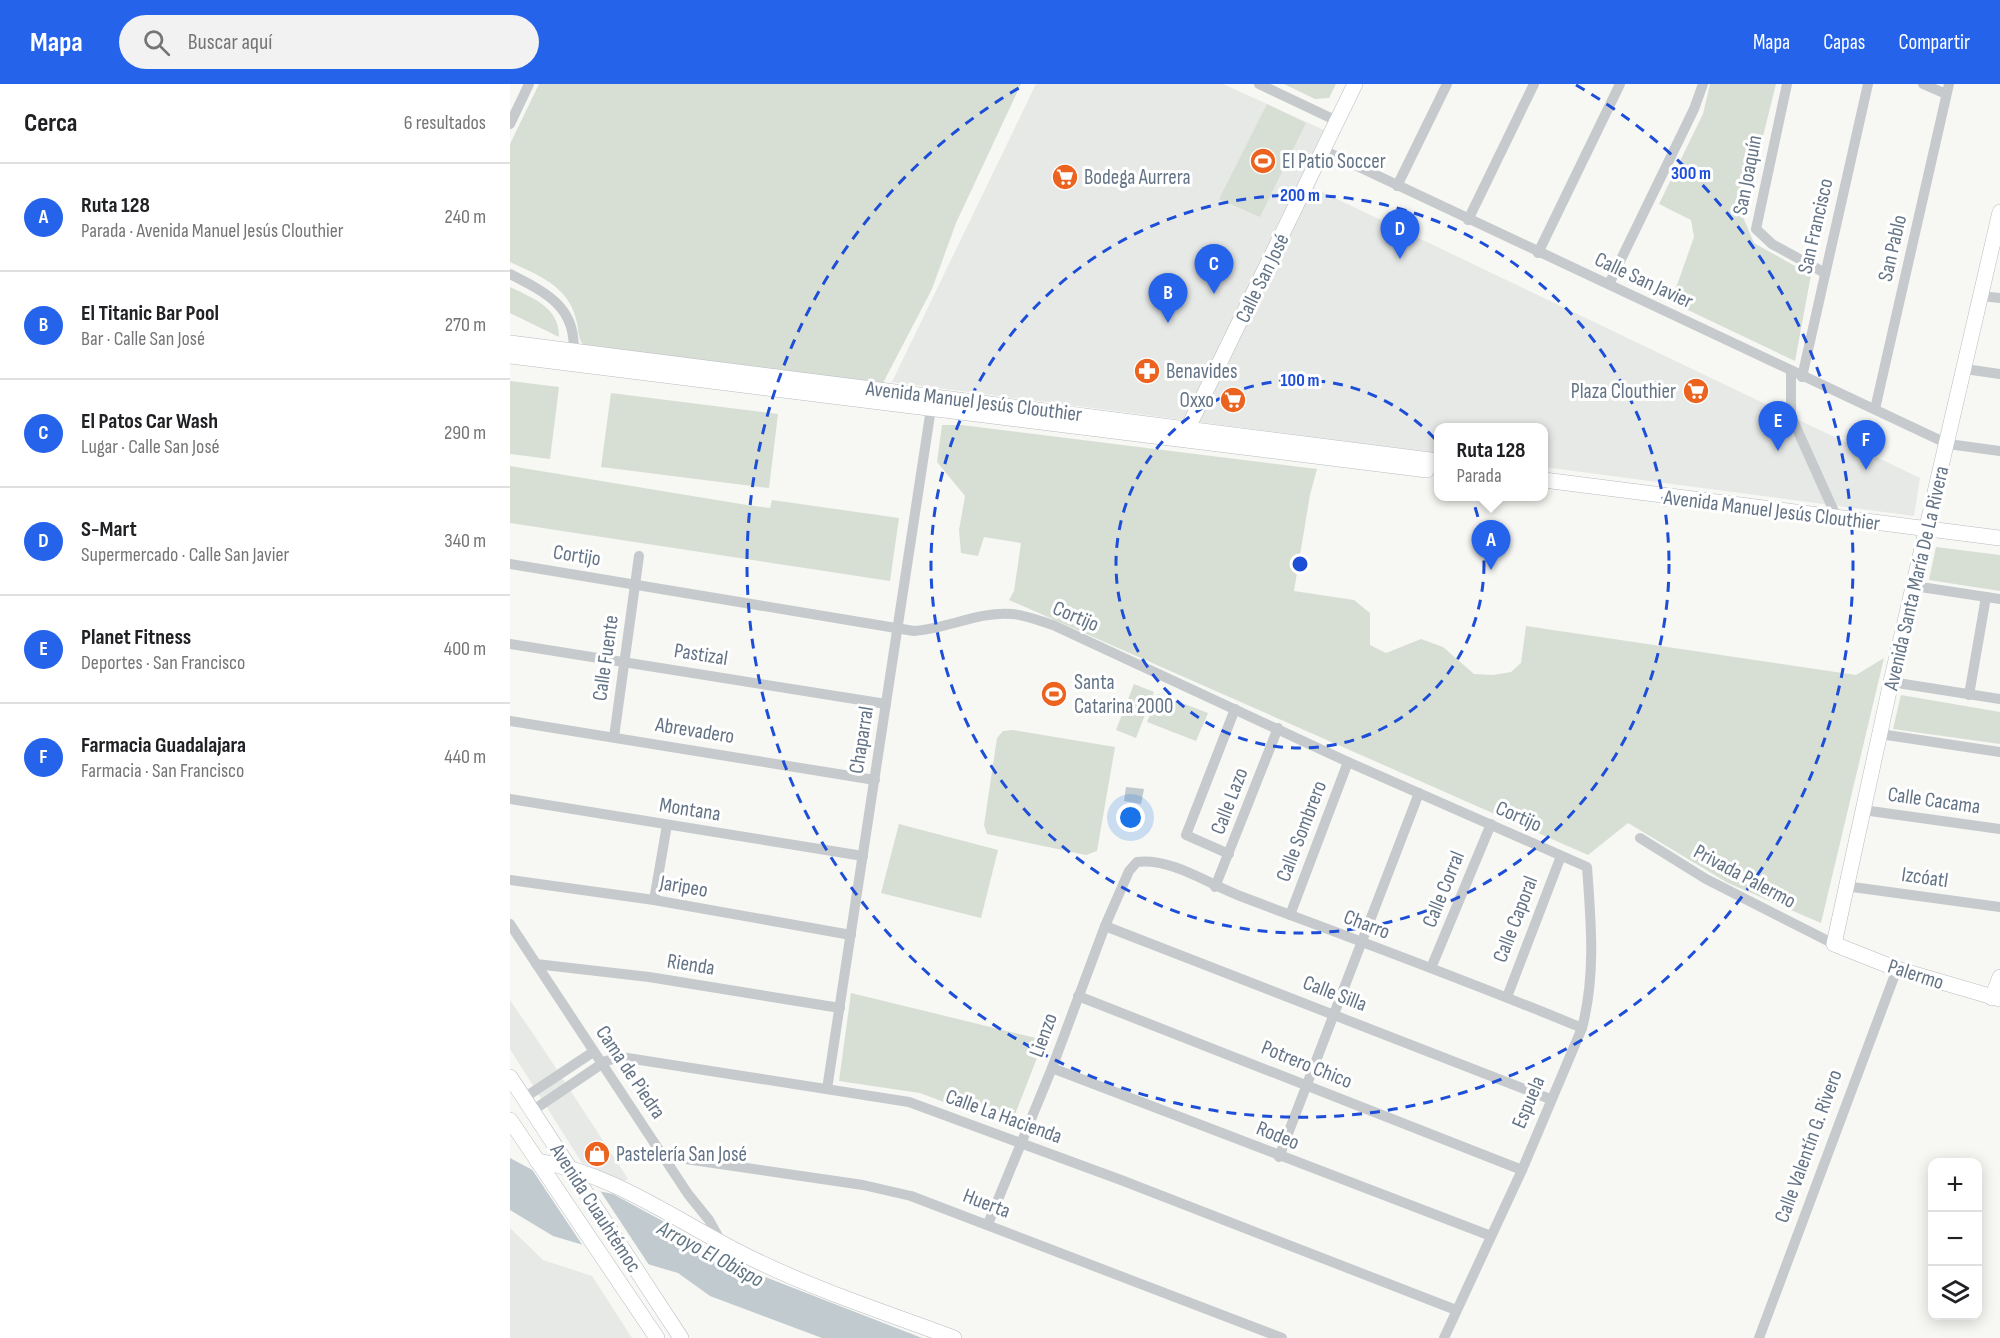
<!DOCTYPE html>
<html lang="es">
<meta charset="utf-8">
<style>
body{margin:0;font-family:"Sofia Sans Condensed",sans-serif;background:#f2f2f2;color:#202124}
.controls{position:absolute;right:18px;bottom:18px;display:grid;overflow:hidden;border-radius:12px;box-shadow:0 3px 15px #0003}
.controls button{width:54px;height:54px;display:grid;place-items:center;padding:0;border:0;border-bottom:2px solid #e0e0e0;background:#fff;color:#202124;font:30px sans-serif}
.you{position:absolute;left:621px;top:734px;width:21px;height:21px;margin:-15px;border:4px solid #fff;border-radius:50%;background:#1a73e8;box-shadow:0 0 0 9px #1a73e833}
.badge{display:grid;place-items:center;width:39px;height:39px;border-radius:50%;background:#2563eb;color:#fff;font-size:20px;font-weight:700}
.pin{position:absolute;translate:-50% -50px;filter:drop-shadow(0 2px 3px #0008)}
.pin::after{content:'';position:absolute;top:32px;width:21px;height:18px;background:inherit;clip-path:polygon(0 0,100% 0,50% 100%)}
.popup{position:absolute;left:924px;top:339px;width:114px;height:78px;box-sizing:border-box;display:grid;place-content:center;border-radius:12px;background:#fff;filter:drop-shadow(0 2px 4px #0005);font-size:20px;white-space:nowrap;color:#757577}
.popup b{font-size:22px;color:#202124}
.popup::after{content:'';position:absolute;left:50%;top:100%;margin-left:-12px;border:12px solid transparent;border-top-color:#fff}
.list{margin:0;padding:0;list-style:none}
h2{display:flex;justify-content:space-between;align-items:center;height:78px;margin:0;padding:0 24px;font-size:26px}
h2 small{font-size:20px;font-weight:400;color:#757577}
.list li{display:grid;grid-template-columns:39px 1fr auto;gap:18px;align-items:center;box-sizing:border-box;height:108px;padding:0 24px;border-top:2px solid #e0e0e0}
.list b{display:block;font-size:22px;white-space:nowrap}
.list p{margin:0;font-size:20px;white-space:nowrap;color:#757577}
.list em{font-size:20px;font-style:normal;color:#757577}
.icon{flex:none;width:33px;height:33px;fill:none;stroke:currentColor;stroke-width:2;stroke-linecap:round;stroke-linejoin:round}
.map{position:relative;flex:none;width:1490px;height:1254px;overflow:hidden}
header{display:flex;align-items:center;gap:36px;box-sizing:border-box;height:84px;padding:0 30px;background:#2563eb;color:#fff}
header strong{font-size:28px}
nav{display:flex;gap:33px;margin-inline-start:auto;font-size:21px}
.search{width:420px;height:54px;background:#f2f2f2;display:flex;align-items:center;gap:15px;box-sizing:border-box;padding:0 21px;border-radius:33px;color:#757577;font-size:22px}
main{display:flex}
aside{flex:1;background:#fff}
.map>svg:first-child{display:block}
</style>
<header>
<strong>Mapa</strong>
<div class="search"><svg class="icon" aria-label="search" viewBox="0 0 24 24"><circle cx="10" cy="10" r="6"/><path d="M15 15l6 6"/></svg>Buscar aquí</div>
<nav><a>Mapa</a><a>Capas</a><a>Compartir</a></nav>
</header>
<main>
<aside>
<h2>Cerca<small>6 resultados</small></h2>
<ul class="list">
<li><span class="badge">A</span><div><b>Ruta 128</b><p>Parada · Avenida Manuel Jesús Clouthier</p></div><em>240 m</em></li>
<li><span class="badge">B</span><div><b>El Titanic Bar Pool</b><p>Bar · Calle San José</p></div><em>270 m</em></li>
<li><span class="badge">C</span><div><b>El Patos Car Wash</b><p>Lugar · Calle San José</p></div><em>290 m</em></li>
<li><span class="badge">D</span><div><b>S-Mart</b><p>Supermercado · Calle San Javier</p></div><em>340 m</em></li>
<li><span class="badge">E</span><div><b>Planet Fitness</b><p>Deportes · San Francisco</p></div><em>400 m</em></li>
<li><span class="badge">F</span><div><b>Farmacia Guadalajara</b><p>Farmacia · San Francisco</p></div><em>440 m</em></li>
</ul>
</aside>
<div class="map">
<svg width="1490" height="1254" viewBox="0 0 1490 1254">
<rect width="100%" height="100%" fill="#f7f7f3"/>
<!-- built -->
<g fill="#e7e9e7">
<path d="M526 0H713L827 52 804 104 1410 394 1404 432 1034 383V344H928V369L382 298Z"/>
<path d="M0 916 34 966 118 1095 114 1097 72 1079 0 965Z"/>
<path d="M0 1144 33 1176 82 1192 122 1254H0Z"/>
</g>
<!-- green -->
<g fill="#d7dfd4">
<path d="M29 0H511L446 139 422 205 373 299 74 262C67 254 69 244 66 235 58 202 28 191 0 178V60Z"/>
<path d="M774 0H826L819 14 805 15Z"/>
<path d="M1200 0H1266L1233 133 1244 159 1301 191 1285 277 1161 218 1184 153 1181 136 1149 120 1193 30Z"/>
<path d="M757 20 796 39 750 133 709 115Z"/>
<path d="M0 203C23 214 50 224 49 253L0 229Z"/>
<path d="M0 297 49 303 40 375 0 370Z"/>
<path d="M101 309 268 330 259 404 91 383Z"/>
<path d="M432 341H451L807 385 800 411 784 507 844 516 860 529V561L876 569 911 555 933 563 964 590 983 591 1001 588 1011 579 1016 542 1346 591 1374 574 1311 839 1218 799 1118 739 1078 771 499 516 504 507 511 459 474 453 468 472 451 469 449 446 455 412 427 378Z"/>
<path d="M0 382 237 421 260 424 262 416 389 434 380 497 0 439Z"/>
<path d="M1426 463 1490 471V507L1419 496Z"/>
<path d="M624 600 644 608 626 654 606 646Z"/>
<path d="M648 610 698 629 686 657 637 638Z"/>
<path d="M1391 611 1490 628V660L1383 645Z"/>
<path d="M503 646 605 663 587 767 576 771 477 750 474 741 487 654 493 647Z"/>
<path d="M389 740 488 766 471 834 371 809Z"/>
<path d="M341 909 534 956 500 1043 410 1009 329 997Z"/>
</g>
<!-- water -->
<g fill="#c0cacf">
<path d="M616 703 634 705 631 720 614 717Z"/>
<path d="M0 1074 45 1098 103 1110 182 1153 209 1175 412 1254H312L200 1212 168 1189 43 1152 0 1126Z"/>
</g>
<!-- pier -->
<path fill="#f7f7f3" d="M21 1084 46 1096 89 1105 141 1184 75 1165Z"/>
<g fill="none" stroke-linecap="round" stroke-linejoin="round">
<!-- secondary casing -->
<g stroke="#b8bdc2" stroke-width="16">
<g id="secondary">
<path d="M1490 128 1381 598 1324 860 1387 885 1490 915"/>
<path d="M0 259 928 377"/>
<path d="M0 272 917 386"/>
<path d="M675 350 845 0"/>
<path d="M1034 396 1490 454"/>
<path d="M1482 914 1490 893"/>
<path d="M0 993 171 1254"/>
<path d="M0 1036 147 1254"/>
<path d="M27 1077C108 1090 173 1142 245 1176 309 1207 377 1229 444 1254"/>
</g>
</g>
<!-- street -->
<g stroke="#c6cacd" stroke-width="10">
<path d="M749 0 827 37"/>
<path d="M1277 0 1246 145 1262 160 1315 189"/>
<path d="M1413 0 1436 10"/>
<path d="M0 40 19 0"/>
<path d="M813 66 1438 360 1490 367"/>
<path d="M887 102 937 0"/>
<path d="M958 136 1024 0"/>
<path d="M1028 169 1110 0"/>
<path d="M0 190C37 209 69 224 63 273"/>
<path d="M1099 200 1184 25 1193 0"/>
<path d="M1471 212 1490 214"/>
<path d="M1455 285 1490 290"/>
<path d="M1281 287V332L1327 434"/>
<path d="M1292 293 1358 0"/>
<path d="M1365 325 1439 0"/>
<path d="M0 480 404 547C436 545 470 527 502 530 516 531 530 537 543 541L838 678 1077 783C1081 838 1086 891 1072 944L1012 1086 934 1254"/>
<path d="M1404 502 1490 515"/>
<path d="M0 560 376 620"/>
<path d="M1381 598 1490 615"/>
<path d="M1459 611 1476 513"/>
<path d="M0 637 365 696"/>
<path d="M1370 650 1490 668"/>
<path d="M104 653 129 472"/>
<path d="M0 715 353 772"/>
<path d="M1353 726 1490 745"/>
<path d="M1130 754 1196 795 1324 860"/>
<path d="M719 770 676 751 725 625"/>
<path d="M0 796 144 816 341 851"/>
<path d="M1335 802 1490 823"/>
<path d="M705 803 768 644"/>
<path d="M144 816 157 741"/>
<path d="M780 831 838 678"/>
<path d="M0 840 178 1110 199 1136 210 1156"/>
<path d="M595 842 1040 1015"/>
<path d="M26 880 139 893 330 924"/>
<path d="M921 884 981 740"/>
<path d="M568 912 1012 1086"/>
<path d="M997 913 1051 772"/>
<path d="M542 984 981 1152"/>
<path d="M317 1005 422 318"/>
<path d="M14 1014 83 968"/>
<path d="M22 1027 96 977 111 973 399 1018 611 1096 946 1226"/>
<path d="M155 1072 353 1101 401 1112 772 1254"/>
<path d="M769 1073 909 709"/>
<path d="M478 1140 542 984 595 842 619 787 627 778C662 774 698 800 730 812 844 855 959 897 1072 944"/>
<path d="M1249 1254 1387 885"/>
</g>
<!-- secondary -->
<use href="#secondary" stroke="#fff" stroke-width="15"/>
</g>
<!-- distance rings -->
<g fill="none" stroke="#1d4ed8" stroke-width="3" stroke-dasharray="10 8">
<circle cx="790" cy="480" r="184"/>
<circle cx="790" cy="480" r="369"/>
<path d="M1066 1A553 553 0 1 1 514 1"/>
</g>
<!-- icons -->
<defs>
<g id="stadium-disc" transform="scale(1.35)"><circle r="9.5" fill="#ec621f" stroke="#fff"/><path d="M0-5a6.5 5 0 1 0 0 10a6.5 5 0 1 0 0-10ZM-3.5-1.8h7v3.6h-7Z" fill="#fff"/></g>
<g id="supermarket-disc" transform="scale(1.35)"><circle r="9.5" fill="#ec621f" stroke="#fff"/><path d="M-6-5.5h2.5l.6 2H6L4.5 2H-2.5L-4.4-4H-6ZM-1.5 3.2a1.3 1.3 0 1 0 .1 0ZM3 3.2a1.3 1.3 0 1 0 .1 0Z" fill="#fff"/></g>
<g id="pharmacy-disc" transform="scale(1.35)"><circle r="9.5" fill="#ec621f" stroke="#fff"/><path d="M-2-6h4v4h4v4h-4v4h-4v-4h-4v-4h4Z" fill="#fff"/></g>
<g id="shop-disc" transform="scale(1.35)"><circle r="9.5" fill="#ec621f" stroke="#fff"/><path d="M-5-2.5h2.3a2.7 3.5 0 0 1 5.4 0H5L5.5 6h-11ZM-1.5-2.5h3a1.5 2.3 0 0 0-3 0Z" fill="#fff"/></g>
</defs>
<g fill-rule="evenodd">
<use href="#stadium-disc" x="753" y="77"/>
<use href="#supermarket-disc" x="555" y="93"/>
<use href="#pharmacy-disc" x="637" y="287"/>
<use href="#supermarket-disc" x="1186" y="307"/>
<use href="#supermarket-disc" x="723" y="316"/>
<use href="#stadium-disc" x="544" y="610"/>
<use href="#shop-disc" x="87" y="1070"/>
</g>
<g text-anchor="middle" stroke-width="6" stroke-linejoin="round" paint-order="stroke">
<!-- poi labels -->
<g font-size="21" fill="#647486" stroke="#fff" text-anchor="start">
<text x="772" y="84">El Patio Soccer</text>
<text x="574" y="100">Bodega Aurrera</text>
<text x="656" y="294">Benavides</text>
<text x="1166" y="314" text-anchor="end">Plaza Clouthier</text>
<text x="704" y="323" text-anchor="end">Oxxo</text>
<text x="564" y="605">Santa<tspan x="564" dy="24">Catarina 2000</tspan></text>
<text x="106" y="1077">Pastelería San José</text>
</g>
<!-- street labels -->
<g font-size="21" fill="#647486" stroke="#fff">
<text transform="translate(1237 91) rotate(-79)" y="7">San Joaquín</text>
<text transform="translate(1305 142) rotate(-77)" y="7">San Francisco</text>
<text transform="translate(1382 164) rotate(-77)" y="7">San Pablo</text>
<text transform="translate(752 194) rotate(-64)" y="7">Calle San José</text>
<text transform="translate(1134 196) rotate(25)" y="7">Calle San Javier</text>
<text transform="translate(464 317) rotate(7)" y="7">Avenida Manuel Jesús Clouthier</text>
<text transform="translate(1262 426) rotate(7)" y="7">Avenida Manuel Jesús Clouthier</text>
<text transform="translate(67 471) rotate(9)" y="7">Cortijo</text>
<text transform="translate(1406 494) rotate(-77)" y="7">Avenida Santa María De La Rivera</text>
<text transform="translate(566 532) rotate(23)" y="7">Cortijo</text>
<text transform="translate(191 570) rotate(9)" y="7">Pastizal</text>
<text transform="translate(95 574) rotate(-82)" y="7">Calle Fuente</text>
<text transform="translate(185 646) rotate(9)" y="7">Abrevadero</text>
<text transform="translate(351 656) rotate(-81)" y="7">Chaparral</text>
<text transform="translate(1424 716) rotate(8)" y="7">Calle Cacama</text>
<text transform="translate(719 717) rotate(-69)" y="7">Calle Lazo</text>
<text transform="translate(180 725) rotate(9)" y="7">Montana</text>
<text transform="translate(1009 732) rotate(24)" y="7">Cortijo</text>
<text transform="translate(791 747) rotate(-69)" y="7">Calle Sombrero</text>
<text transform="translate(1235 792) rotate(28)" y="7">Privada Palermo</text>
<text transform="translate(1415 793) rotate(8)" y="7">Izcóatl</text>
<text transform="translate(174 802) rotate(10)" y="7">Jaripeo</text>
<text transform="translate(933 805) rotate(-68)" y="7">Calle Corral</text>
<text transform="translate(1005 835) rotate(-69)" y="7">Calle Caporal</text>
<text transform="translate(857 840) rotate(21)" y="7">Charro</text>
<text transform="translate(181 880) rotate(9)" y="7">Rienda</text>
<text transform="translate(1406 890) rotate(18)" y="7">Palermo</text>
<text transform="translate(825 909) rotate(21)" y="7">Calle Silla</text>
<text transform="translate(533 951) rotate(-70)" y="7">Lienzo</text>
<text transform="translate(797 980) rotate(22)" y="7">Potrero Chico</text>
<text transform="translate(121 988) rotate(56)" y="7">Cama de Piedra</text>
<text transform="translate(1018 1018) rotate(-67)" y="7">Espuela</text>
<text transform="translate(494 1032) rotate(20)" y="7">Calle La Hacienda</text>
<text transform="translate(768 1051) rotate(22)" y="7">Rodeo</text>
<text transform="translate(1298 1062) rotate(-70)" y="7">Calle Valentín G. Rivero</text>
<text transform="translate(477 1119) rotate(21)" y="7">Huerta</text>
<text transform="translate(86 1124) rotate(57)" y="7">Avenida Cuauhtémoc</text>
</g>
<!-- water labels -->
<g font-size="22" font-style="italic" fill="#607683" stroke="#fff">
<text transform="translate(201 1169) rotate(28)" y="8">Arroyo El Obispo</text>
</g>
</g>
<circle cx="790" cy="480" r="9" fill="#1d4ed8" stroke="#fff" stroke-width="3"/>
<g font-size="18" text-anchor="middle" font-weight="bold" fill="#1d4ed8" stroke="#fff" stroke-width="6" stroke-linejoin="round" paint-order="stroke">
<text x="1181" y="95">300 m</text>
<text x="790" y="117">200 m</text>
<text x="790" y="302">100 m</text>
</g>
</svg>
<div class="controls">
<button>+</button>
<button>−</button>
<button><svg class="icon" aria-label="layers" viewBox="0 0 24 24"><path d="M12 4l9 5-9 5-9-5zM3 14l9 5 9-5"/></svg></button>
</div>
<div class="you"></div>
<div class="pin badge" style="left:981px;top:486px">A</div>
<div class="popup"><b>Ruta 128</b>Parada</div>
<div class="pin badge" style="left:658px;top:239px">B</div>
<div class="pin badge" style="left:704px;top:210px">C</div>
<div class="pin badge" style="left:890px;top:175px">D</div>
<div class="pin badge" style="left:1268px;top:367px">E</div>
<div class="pin badge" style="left:1356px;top:386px">F</div>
</div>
</main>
